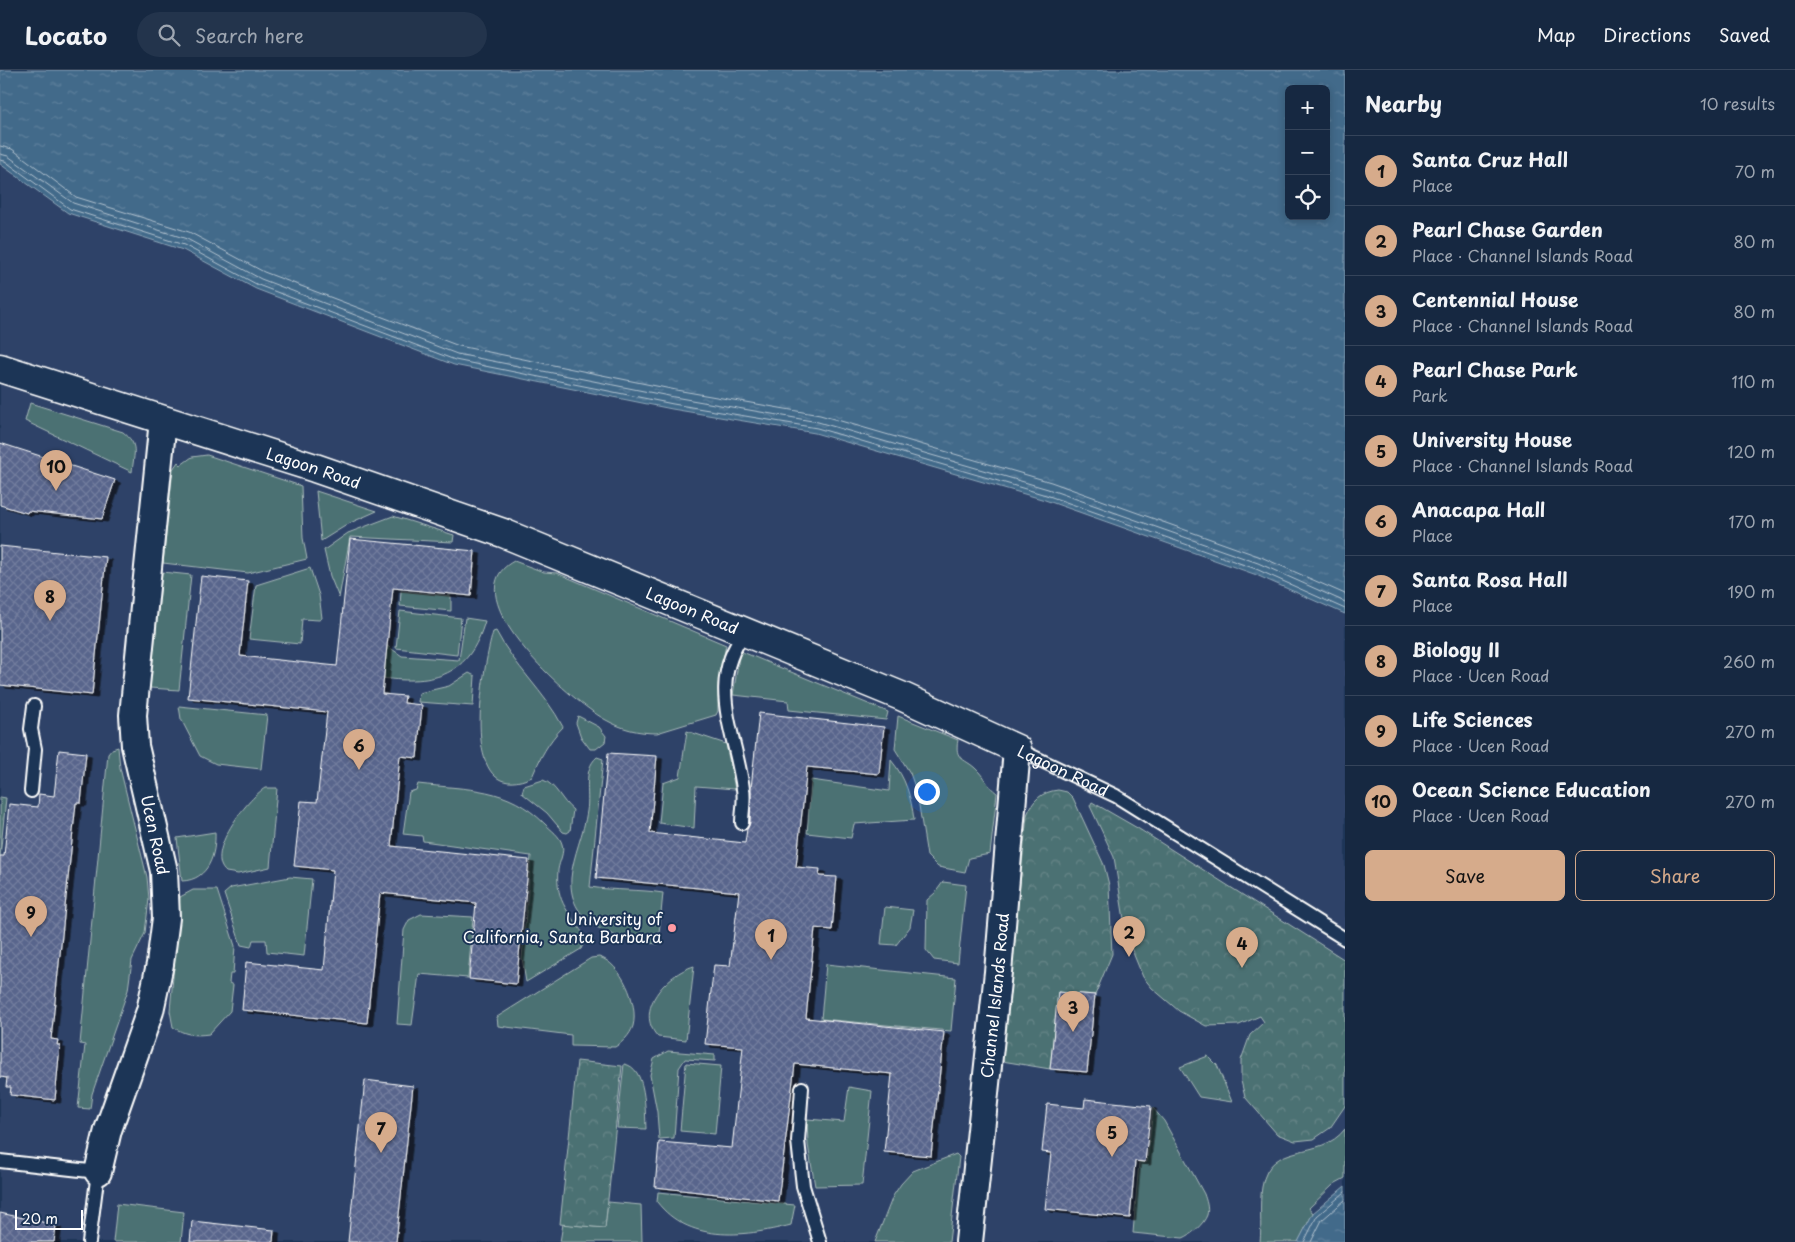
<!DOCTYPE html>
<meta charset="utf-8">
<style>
body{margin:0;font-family:"Playpen Sans",sans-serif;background:#23344c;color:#f1f3f6}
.controls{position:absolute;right:15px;top:15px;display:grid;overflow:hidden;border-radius:8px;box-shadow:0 2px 8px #0003}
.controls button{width:45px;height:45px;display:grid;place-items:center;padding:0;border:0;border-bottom:1px solid #35445a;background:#162841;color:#f1f3f6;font:25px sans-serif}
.scale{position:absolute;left:15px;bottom:12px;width:68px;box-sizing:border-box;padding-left:5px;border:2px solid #fff;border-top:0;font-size:14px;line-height:18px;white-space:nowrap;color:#fff;-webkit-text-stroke:4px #1d3557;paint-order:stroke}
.you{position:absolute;left:926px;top:721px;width:18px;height:18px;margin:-12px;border:4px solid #fff;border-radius:50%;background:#1a73e8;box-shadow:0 0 0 8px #1a73e833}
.badge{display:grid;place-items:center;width:32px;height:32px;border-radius:50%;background:#d6ab8b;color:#111;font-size:16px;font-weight:700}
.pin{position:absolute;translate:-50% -41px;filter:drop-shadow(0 1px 2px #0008)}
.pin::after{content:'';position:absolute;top:26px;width:18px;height:15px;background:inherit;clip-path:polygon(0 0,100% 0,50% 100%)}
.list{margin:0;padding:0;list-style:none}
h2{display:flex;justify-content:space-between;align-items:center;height:65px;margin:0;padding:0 20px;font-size:21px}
h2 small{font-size:16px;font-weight:400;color:#9ea6b1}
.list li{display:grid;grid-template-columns:32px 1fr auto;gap:15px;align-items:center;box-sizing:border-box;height:70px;padding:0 20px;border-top:1px solid #35445a}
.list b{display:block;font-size:19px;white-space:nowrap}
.list p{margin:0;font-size:16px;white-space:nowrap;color:#9ea6b1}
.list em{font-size:16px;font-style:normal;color:#9ea6b1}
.actions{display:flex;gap:10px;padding:15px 20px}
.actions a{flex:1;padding:11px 0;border:1px solid #d6ab8b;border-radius:8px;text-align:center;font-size:18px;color:#d6ab8b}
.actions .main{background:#d6ab8b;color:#111}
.icon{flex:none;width:28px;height:28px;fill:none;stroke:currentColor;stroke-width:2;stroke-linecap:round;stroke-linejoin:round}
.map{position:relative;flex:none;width:1345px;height:1172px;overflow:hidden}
header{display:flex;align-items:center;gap:30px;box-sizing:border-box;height:70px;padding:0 25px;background:#162841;border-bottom:1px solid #35445a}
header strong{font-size:24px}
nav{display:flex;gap:28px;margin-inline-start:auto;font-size:18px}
.search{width:350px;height:45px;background:#23344c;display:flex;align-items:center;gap:12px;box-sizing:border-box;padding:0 18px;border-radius:28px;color:#9ea6b1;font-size:19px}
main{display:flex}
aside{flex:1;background:#162841}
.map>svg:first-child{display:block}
</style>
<header>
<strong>Locato</strong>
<div class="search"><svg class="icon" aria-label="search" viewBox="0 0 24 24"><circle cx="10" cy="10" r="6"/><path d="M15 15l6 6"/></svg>Search here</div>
<nav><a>Map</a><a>Directions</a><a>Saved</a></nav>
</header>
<main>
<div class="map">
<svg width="1345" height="1172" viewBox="0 0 1345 1172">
<defs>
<pattern id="park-crowns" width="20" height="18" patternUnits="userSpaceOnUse" patternTransform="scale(1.25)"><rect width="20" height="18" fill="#4c7173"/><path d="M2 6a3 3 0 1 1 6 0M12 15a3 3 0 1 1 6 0" fill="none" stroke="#678688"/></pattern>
<pattern id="water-ripples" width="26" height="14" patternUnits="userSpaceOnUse" patternTransform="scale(1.25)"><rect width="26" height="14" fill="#426a8a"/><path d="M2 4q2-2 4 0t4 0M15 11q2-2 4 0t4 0" fill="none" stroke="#5e809c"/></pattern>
<pattern id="building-cross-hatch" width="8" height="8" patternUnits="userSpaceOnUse" patternTransform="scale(1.25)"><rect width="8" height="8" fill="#59658c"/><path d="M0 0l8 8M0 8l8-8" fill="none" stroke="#727c9d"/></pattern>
<filter id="shadow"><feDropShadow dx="5.5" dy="3" stdDeviation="0" flood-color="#0009"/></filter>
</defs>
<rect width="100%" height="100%" fill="#1d3557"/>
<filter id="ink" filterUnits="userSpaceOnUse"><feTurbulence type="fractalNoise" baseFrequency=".02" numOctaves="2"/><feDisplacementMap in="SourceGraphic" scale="10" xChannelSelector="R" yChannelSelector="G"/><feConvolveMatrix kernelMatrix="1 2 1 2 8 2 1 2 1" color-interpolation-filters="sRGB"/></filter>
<g filter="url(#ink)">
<!-- built -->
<path fill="#2f4367" d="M0 94 68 143 183 180 256 219 454 295 672 339 815 363 1045 430 1254 504 1345 544V1172H0Z"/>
<!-- grass -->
<g fill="#4c7173" stroke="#a6b8b9">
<path d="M30 333 123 362C139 375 134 382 132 402L25 351Z"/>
<path d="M207 385 301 416 303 468 307 489 248 503 163 493 173 399 178 392 181 395 192 387Z"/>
<path d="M316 421 377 441 350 453 321 471Z"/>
<path d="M393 446 454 465 453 472 350 467 339 528 330 506 324 480 348 463Z"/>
<path d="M514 491 544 502 557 503 726 575 718 614V641L716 645 657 663C638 663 622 659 606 650 572 632 449 525 514 491Z"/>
<path d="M310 498 319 525 322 548 319 550 302 549 300 574 249 569 256 515Z"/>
<path d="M162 502 191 505 179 620 150 618Z"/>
<path d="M401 521 451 526V541L400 536Z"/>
<path d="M400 541 461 548 457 585 396 578Z"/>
<path d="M465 548 485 551C469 606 435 615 382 608L386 575 402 586 459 590Z"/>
<path d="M496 561C514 596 545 622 563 657 548 672 540 688 532 707 456 741 483 596 493 562Z"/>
<path d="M740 581 888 642 886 650 789 640 788 631 733 625Z"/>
<path d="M469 603 475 606 473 636 418 632 419 623 449 616Z"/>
<path d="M179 636 267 645 261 699 216 694 200 686 181 649Z"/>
<path d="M578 646 599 657 606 666 605 672 596 679H590L581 667 576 653Z"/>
<path d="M898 646 958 670C954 690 964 688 975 698 984 706 987 716 997 723L990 784 969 788 965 802 938 797 927 786 917 723 910 703 895 679Z"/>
<path d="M687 661 726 674 735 719 696 716 694 758 659 753 663 713 680 707Z"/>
<path d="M118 677 120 698 147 807 149 829 145 863 132 890 128 920 92 1024 90 1039 78 1038 85 975 80 974 108 684 112 679Z"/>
<path d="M597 687 603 689 590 817C615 821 639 819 663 823L658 874C620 870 568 858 571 808 573 785 584 763 587 741 590 723 582 700 597 687Z"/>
<path d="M891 690C906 708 911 727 914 750L854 754 851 768 807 763 811 710 889 721Z"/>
<path d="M543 710C556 714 562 732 573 740L570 761 567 763 563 762 547 743 522 723 524 716Z"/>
<path d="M418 714C469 720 507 716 545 754 551 760 560 766 562 774 565 782 559 792 558 800 555 833 571 844 586 868L581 879 526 912 522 888 531 786 423 771 422 766 403 764 409 722 416 720Z"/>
<path d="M265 718H277L270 797 238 804 226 802C204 784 247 729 265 718Z"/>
<path d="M215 762C216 784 209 810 182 811L177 768Z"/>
<path d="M290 807 312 809 304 886 267 882 266 870H253L251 877 241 875 224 824 231 818Z"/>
<path d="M943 812 966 815 958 893 934 890 926 880 927 830 935 823Z"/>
<path d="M193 820H217L235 876 233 904H230L229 913 233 915 230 941 209 964C195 966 185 965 173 957L170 941 180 827Z"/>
<path d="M885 837 913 840 910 857 896 875 881 874Z"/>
<path d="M421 844 473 847 468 908 419 904 412 955 397 954 404 860 409 850Z"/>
<path d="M599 887C621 893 639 934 633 956 630 965 623 972 615 977L571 976V965L498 956 497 947 591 888Z"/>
<path d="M826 894 956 908 951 961 821 949Z"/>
<path d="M694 896 686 970 658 967C633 940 667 904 694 896Z"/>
<path d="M668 981 715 985V991L685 989 679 998 674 1068 659 1069 657 1042 650 1005 654 989Z"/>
<path d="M1208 986 1217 995 1232 1032 1199 1027 1180 997Z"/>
<path d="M686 993 721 996 715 1064 680 1061Z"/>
<path d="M624 994C647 997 645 1042 646 1059L617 1058Z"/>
<path d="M849 1017 872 1021 862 1115 815 1116 808 1075 807 1049 844 1052Z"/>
<path d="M1153 1038 1164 1051 1204 1124C1206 1130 1209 1138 1207 1145 1204 1154 1191 1165 1183 1168L1133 1163 1139 1092H1147Z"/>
<path d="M1345 1059V1108L1334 1114 1309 1138 1313 1143 1298 1172H1260C1262 1154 1259 1135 1262 1117 1270 1068 1320 1092 1345 1059Z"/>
<path d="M956 1084 959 1087 949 1172H875L893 1126 901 1114 913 1101Z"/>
<path d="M658 1122 795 1135 791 1155C741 1168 688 1172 657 1132Z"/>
<path d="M608 1132 641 1135 642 1172H560L563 1154 605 1158Z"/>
<path d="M117 1134 184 1142 181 1172H113Z"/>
</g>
<!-- park -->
<g fill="url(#park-crowns)" stroke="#a6b8b9">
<path d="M1058 720 1067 722 1073 728 1104 795 1109 815 1112 884 1095 925 1058 922 1050 999 1002 991 1027 745C1033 730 1041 722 1058 720Z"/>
<path d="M0 727 6 728 0 787Z"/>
<path d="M1092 732 1139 759 1345 890V1036L1330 1058 1314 1069 1295 1071 1277 1064 1245 1027 1241 1011V990L1250 965 1264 952 1260 946 1239 955 1206 956 1179 941 1152 918 1143 907 1127 868 1114 787 1090 736Z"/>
<path d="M577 991 622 996 605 1158 560 1154Z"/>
</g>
<!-- water -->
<g fill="url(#water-ripples)" stroke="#8ea6b9" fill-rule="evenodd">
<path d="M0 0H1345V544L1254 504 1045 430 815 363 672 339 454 295 256 219 183 180 68 143 0 94ZM1289 19H1326V146H1289Z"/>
<path d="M1345 1116V1172H1298L1313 1143Z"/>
</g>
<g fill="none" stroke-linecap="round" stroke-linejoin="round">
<!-- shore -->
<g stroke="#b3c3d0" stroke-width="1">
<path d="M0 76 12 79 76 127 189 162 264 202 459 276 676 320 820 345 1051 412 1261 487 1345 524"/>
<path d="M0 84 8 86 73 133 187 169 261 209 457 284 674 327 818 352 1048 419 1258 493 1345 532"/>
<path d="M0 90 5 91 70 139 184 175 258 215 455 290 673 334 817 358 1046 425 1256 499 1345 539"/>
<path d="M1304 1172 1317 1146 1345 1122"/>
<path d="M1311 1172 1322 1150 1345 1130"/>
</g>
</g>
<!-- building -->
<g fill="url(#building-cross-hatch)" stroke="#fff" filter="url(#shadow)">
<path d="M0 373 115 410 102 449 28 441 27 443 0 435Z"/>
<path d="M350 469 475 481 471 526 393 518 382 624 405 626 404 633 422 635 417 688 400 686 391 776 529 790 516 914 469 909 476 833 380 823 367 953 242 940 246 892 324 900 333 800 294 796 301 731 317 732 327 642 188 628 201 506 248 511 240 586 337 596Z"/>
<path d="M0 476 106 487 92 625 0 615Z"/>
<path d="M759 643 884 657 879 704 807 697 796 797 820 799 819 806 837 807 832 860 815 858 806 948 944 962 931 1086 884 1082 892 1004 795 994 778 1131 655 1117 659 1072 732 1078 743 977 705 974 714 895 730 896 739 822 596 808 608 683 657 686 650 763 745 773 747 759 750 753 751 718Z"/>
<path d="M59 680 86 683 81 733H76L51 969 58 970 57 975H60L55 1030 10 1025 11 1017H6L7 1008 0 1007V786H4L9 734 38 737 39 724 54 726Z"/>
<path d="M1058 922 1095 925 1087 1002 1050 999Z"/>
<path d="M365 1010 413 1016 396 1172H348Z"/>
<path d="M1085 1029 1151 1036 1145 1092 1135 1091 1130 1148 1045 1139 1051 1083 1042 1082 1047 1034 1084 1038Z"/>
<path d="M0 1143 56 1155 54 1172H0Z"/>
<path d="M192 1151 274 1160 273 1172H190Z"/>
</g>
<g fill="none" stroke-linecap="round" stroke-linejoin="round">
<!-- service casing -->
<g stroke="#fff" stroke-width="16">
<g id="service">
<path id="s1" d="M1017 679 1116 726 1345 869"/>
<path d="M31 721 35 679 31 659 34 636"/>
<path d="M742 753C742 742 745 730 743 719 736 663 705 613 746 561"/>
<path d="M802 1018 798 1071 803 1116 820 1172"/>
<path d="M0 1091 98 1102 89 1172"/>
</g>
</g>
<!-- minor casing -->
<g stroke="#fff" stroke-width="30">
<g id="minor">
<path d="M98 1102 108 1060 150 941 160 894 166 848 164 801 135 676 133 645 163 350"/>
<path id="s2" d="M969 1172 998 902 1017 679"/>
</g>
</g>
<!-- tertiary casing -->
<g stroke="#fff" stroke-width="31">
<g id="tertiary">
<path id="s3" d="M0 298 315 398 503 463 901 626 1017 679"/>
</g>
</g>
<!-- service -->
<use href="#service" stroke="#1d3557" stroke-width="12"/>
<!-- minor -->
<use href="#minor" stroke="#1d3557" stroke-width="26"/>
<!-- tertiary -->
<use href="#tertiary" stroke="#1d3557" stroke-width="28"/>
</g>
</g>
<!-- markers -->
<circle fill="#ff9aa2" stroke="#1d3557" stroke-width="2" cx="672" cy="858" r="5"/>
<g text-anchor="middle" stroke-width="4" stroke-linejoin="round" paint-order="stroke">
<!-- street labels -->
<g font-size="16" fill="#fff" stroke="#1d3557">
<text dy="6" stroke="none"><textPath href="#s3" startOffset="329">Lagoon Road</textPath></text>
<text dy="6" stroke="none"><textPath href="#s3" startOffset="734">Lagoon Road</textPath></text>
<text dy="6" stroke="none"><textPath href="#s1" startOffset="51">Lagoon Road</textPath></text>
<text transform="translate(155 765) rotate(78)" y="6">Ucen Road</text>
<text dy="6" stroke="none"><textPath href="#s2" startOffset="248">Channel Islands Road</textPath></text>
</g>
<!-- poi labels -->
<g font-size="16" fill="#fff" stroke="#1d3557" text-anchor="end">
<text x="662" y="855">University of<tspan x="662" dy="18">California, Santa Barbara</tspan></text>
</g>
</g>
</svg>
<div class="controls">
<button>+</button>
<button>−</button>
<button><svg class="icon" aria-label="locate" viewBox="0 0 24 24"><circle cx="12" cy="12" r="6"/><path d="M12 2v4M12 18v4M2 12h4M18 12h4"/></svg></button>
</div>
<div class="scale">20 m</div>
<div class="you"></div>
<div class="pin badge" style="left:771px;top:890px">1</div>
<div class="pin badge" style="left:1129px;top:887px">2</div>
<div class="pin badge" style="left:1073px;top:962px">3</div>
<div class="pin badge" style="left:1242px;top:898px">4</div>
<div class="pin badge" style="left:1112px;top:1087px">5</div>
<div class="pin badge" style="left:359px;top:700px">6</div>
<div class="pin badge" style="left:381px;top:1083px">7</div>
<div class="pin badge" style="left:50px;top:551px">8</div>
<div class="pin badge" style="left:31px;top:867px">9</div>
<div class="pin badge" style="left:56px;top:421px">10</div>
</div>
<aside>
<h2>Nearby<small>10 results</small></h2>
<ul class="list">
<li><span class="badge">1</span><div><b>Santa Cruz Hall</b><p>Place</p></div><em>70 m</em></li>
<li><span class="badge">2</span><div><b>Pearl Chase Garden</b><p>Place · Channel Islands Road</p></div><em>80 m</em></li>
<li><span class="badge">3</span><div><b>Centennial House</b><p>Place · Channel Islands Road</p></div><em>80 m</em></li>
<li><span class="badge">4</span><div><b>Pearl Chase Park</b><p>Park</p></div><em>110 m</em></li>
<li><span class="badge">5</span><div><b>University House</b><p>Place · Channel Islands Road</p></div><em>120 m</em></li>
<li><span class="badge">6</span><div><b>Anacapa Hall</b><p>Place</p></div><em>170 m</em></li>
<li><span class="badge">7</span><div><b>Santa Rosa Hall</b><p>Place</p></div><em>190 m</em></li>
<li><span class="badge">8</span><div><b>Biology II</b><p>Place · Ucen Road</p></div><em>260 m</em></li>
<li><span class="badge">9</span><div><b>Life Sciences</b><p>Place · Ucen Road</p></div><em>270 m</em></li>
<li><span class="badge">10</span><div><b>Ocean Science Education</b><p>Place · Ucen Road</p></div><em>270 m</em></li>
</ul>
<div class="actions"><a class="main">Save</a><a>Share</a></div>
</aside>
</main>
